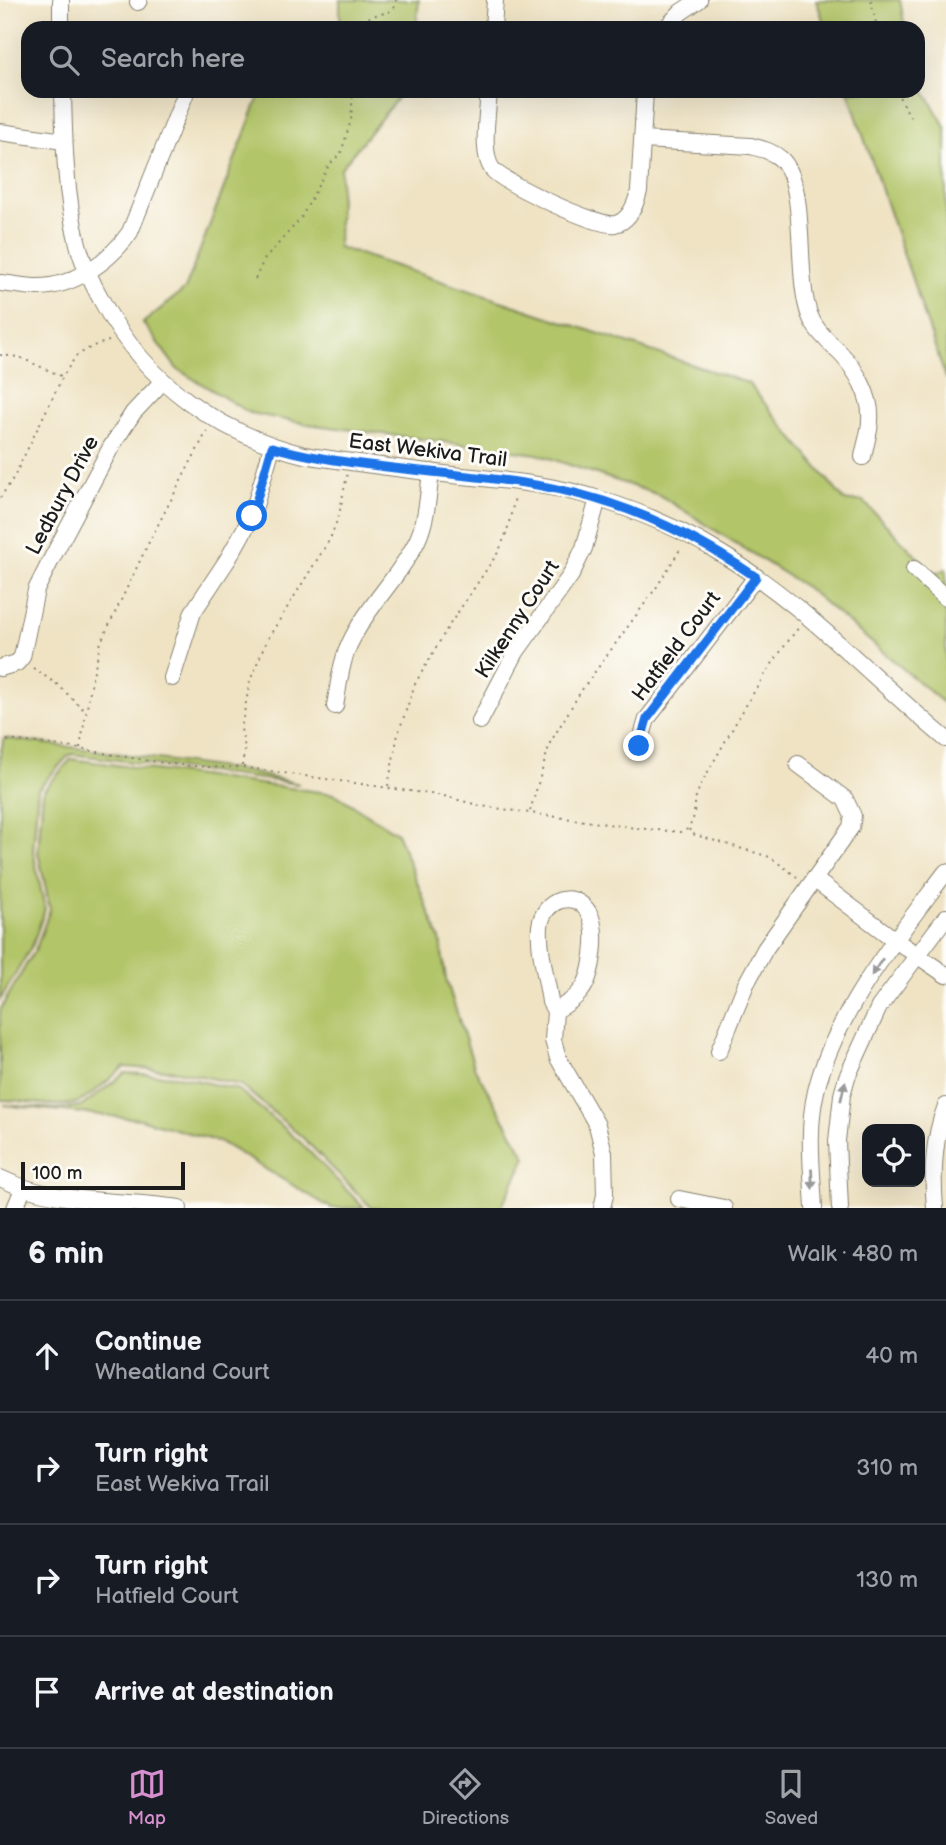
<!DOCTYPE html>
<meta charset="utf-8">
<style>
body{margin:0;font-family:"Balsamiq Sans",sans-serif;background:#242831;color:#f1f3f6}
.controls{position:absolute;right:21px;bottom:21px;display:grid;overflow:hidden;border-radius:14px;box-shadow:0 7px 28px #0002}
.controls button{width:63px;height:63px;display:grid;place-items:center;padding:0;border:0;border-bottom:2px solid #363941;background:#171b24;color:#f1f3f6;font:35px sans-serif}
.scale{position:absolute;left:21px;bottom:18px;width:164px;box-sizing:border-box;padding-left:7px;border:4px solid #1c1c1c;border-top:0;font-size:19px;line-height:24px;white-space:nowrap;color:#1c1c1c;-webkit-text-stroke:5px #fdfcf7;paint-order:stroke}
.stop{position:absolute;width:21px;height:21px;margin:-16px;border:5px solid #1a73e8;border-radius:50%;background:#fff}
.stop.end{background:#1a73e8;border-color:#fff;box-shadow:0 2px 7px #0008}
.list{margin:0;padding:0;list-style:none}
h2{display:flex;justify-content:space-between;align-items:center;height:91px;margin:0;padding:0 28px;font-size:30px}
h2 small{font-size:23px;font-weight:400;color:#9ea1a6}
.list li{display:grid;grid-template-columns:46px 1fr auto;gap:21px;align-items:center;box-sizing:border-box;height:112px;padding:0 28px;border-top:2px solid #363941}
.list b{display:block;font-size:26px;white-space:nowrap}
.list p{margin:0;font-size:23px;white-space:nowrap;color:#9ea1a6}
.list em{font-size:23px;font-style:normal;color:#9ea1a6}
.icon{flex:none;width:38px;height:38px;fill:none;stroke:currentColor;stroke-width:2;stroke-linecap:round;stroke-linejoin:round}
.map{position:relative;flex:none;width:946px;height:1208px;overflow:hidden}
.search{position:absolute;background:#171b24;box-shadow:0 7px 28px #0002;left:21px;right:21px;top:21px;height:77px;display:flex;align-items:center;gap:18px;box-sizing:border-box;padding:0 24px;border-radius:21px;color:#9ea1a6;font-size:26px}
.sheet{height:539px;background:#171b24}
nav{display:flex;justify-content:space-around;align-items:center;box-sizing:border-box;height:98px;border-top:2px solid #363941;background:#171b24;font-size:19px;color:#9ea1a6}
nav a{display:grid;justify-items:center;gap:4px}
nav .on{color:#d690ce}
.map>svg:first-child{display:block}
</style>
<div class="map">
<svg width="946" height="1208" viewBox="0 0 946 1208">
<rect width="100%" height="100%" fill="#fdfcf7"/>
<filter id="ink" filterUnits="userSpaceOnUse"><feTurbulence type="fractalNoise" baseFrequency=".0143" numOctaves="2"/><feDisplacementMap in="SourceGraphic" scale="14" xChannelSelector="R" yChannelSelector="G"/><feConvolveMatrix kernelMatrix="1 2 1 2 8 2 1 2 1" color-interpolation-filters="sRGB"/></filter>
<filter id="wash" filterUnits="userSpaceOnUse"><feTurbulence type="fractalNoise" baseFrequency=".00686" numOctaves="4" result="noise"/><feDisplacementMap in="SourceGraphic" scale="28" xChannelSelector="R" yChannelSelector="G"/><feGaussianBlur stdDeviation="1.57" result="paint"/><feColorMatrix in="noise" values="0 0 0 0 0 0 0 0 0 0 0 0 0 0 0 0 0 1.4 0 .05"/><feComposite in="paint" operator="in"/></filter>
<g filter="url(#wash)">
<rect width="100%" height="100%" fill="#efe3c4"/>
<!-- green -->
<g fill="#b2c569" stroke="#677042" stroke-width="2">
<path d="M340 0H419L416 28H336L340 20Z"/>
<path d="M816 0H900L905 28H826Z"/>
<path d="M918 80 946 128V379L848 91H918Z"/>
<path d="M261 91H403L341 168 338 247 748 383 845 501H863L934 574 946 569V705L807 588 659 495 537 454 307 424 250 413 177 369 143 323 185 289Z"/>
<path d="M4 738 245 771 299 784 72 754 68 756 38 789 33 851 45 909 33 944 0 1000V754Z"/>
<path d="M71 759 335 794 397 833 440 939 446 979 475 1069 526 1157 501 1208H372L303 1138 241 1085 178 1071 124 1067C112 1076 91 1097 79 1102 55 1110 25 1099 0 1100V1010L37 946 50 909 38 852 43 791Z"/>
<path d="M125 1073 177 1076 239 1090 300 1142 364 1208H331L220 1142 140 1119 4 1105 55 1109 82 1106Z"/>
</g>
</g>
<g filter="url(#ink)">
<g fill="none" stroke-linecap="round" stroke-linejoin="round">
<!-- minor casing -->
<g stroke="#868070" stroke-width="18">
<g id="minor">
<path d="M61 0V28"/>
<path d="M138 2 139 0"/>
<path d="M493 28 495 0"/>
<path d="M666 28 681 12 699 0"/>
<path d="M63 91C64 142 65 194 78 244 83 265 93 285 103 303 146 383 218 433 304 455 353 463 403 469 452 475 501 480 551 484 599 499 640 512 683 530 720 553 804 603 871 677 946 739"/>
<path d="M489 91C488 111 480 155 493 170 506 184 597 227 615 224 630 221 636 203 639 191L645 91"/>
<path d="M0 132 64 141"/>
<path d="M643 140 751 146C762 149 772 151 781 159 809 185 794 277 810 316 815 330 829 342 840 353 856 369 872 397 870 420 870 432 865 445 863 457"/>
<path d="M0 283C13 284 26 287 38 287 74 287 111 260 130 232L185 95"/>
<path d="M914 569 946 598"/>
<path d="M0 668 17 663 22 657 36 590 53 556 111 447 133 413 162 382"/>
<path d="M172 678 193 612 228 559 252 516 272 447"/>
<path d="M335 706C339 684 341 659 352 639 369 604 400 576 417 541 427 520 428 495 431 472"/>
<path d="M480 721 516 652 571 575 584 548 598 499"/>
<path d="M639 746 647 719 756 577"/>
<path d="M814 879 895 940 946 975"/>
<path d="M555 1011C564 1006 574 1000 581 991 593 976 599 931 589 913 574 888 543 900 540 926 538 950 547 978 550 1002L555 1011 553 1040 558 1058 597 1125 604 1153 605 1195 602 1208"/>
<path d="M719 1051 746 984 765 949 851 827 853 816 845 799 798 764"/>
<path d="M0 1178C55 1205 119 1199 179 1208"/>
<path d="M679 1199 724 1208"/>
<path d="M15 1208 23 1189"/>
<path d="M814 1208C812 1169 807 1129 816 1091 835 1012 898 936 946 872"/>
<path d="M840 1208 837 1141 842 1095 847 1077 879 1007 946 917"/>
<path d="M935 1208C932 1173 933 1139 946 1106"/>
</g>
</g>
<!-- path -->
<g stroke="#868070" stroke-width="2" stroke-dasharray="2 5" stroke-linecap="butt">
<path d="M871 0 877 28"/>
<path d="M359 28C370 10 379 18 394 9L396 0"/>
<path d="M896 91 912 120"/>
<path d="M255 279 264 260 301 218 329 165 341 153 351 120 353 91"/>
<path d="M0 355 19 357 61 376"/>
<path d="M0 498 14 477 63 376 76 356 93 346 109 341"/>
<path d="M33 668 58 685 85 711"/>
<path d="M0 740C81 743 161 771 242 767L444 796 481 806 635 828 680 832 688 829 693 820 696 796 702 782C733 729 761 674 800 626"/>
<path d="M80 748 92 679 101 642 148 544 207 431"/>
<path d="M242 766 245 748 241 729 250 681 267 640 330 539 339 515 347 475"/>
<path d="M388 786 398 734 415 684 448 627 499 551 507 531 515 497"/>
<path d="M530 811 550 743 581 691 656 588 681 548"/>
<path d="M689 829 692 834 770 857 797 877"/>
</g>
<!-- minor -->
<use href="#minor" stroke="#fff" stroke-width="16"/>
</g>
<!-- one-way arrows -->
<defs><path id="oneway-solid" d="M-6-.8H1V-3.2L6.5 0L1 3.2V.8H-6Z" transform="scale(1.75)"/></defs>
<g fill="#999">
<use href="#oneway-solid" transform="translate(877 967) rotate(124)"/>
<use href="#oneway-solid" transform="translate(843 1091) rotate(-77)"/>
<use href="#oneway-solid" transform="translate(812 1179) rotate(87)"/>
</g>
</g>
<g fill="none" stroke-linecap="round" stroke-linejoin="round" filter="url(#ink)">
<!-- route -->
<path stroke="#1a73e8" stroke-width="9" d="M252 516 272 447C362 471 456 470 547 487 622 501 693 534 756 577L647 719 639 746"/>
</g>
<g text-anchor="middle" stroke-width="6" stroke-linejoin="round" paint-order="stroke">
<!-- street labels -->
<g font-size="21" fill="#1c1c1c" stroke="#fdfcf7">
<text transform="translate(428 450) rotate(7)" y="7">East Wekiva Trail</text>
<text transform="translate(62 495) rotate(-62)" y="7">Ledbury Drive</text>
<text transform="translate(517 619) rotate(-57)" y="7">Kilkenny Court</text>
<text transform="translate(676 646) rotate(-53)" y="7">Hatfield Court</text>
</g>
</g>
</svg>
<div class="controls">
<button><svg class="icon" aria-label="locate" viewBox="0 0 24 24"><circle cx="12" cy="12" r="6"/><path d="M12 2v4M12 18v4M2 12h4M18 12h4"/></svg></button>
</div>
<div class="scale">100 m</div>
<div class="stop" style="left:252px;top:516px"></div>
<div class="stop end" style="left:639px;top:746px"></div>
<div class="search"><svg class="icon" aria-label="search" viewBox="0 0 24 24"><circle cx="10" cy="10" r="6"/><path d="M15 15l6 6"/></svg>Search here</div>
</div>
<section class="sheet">
<h2>6 min<small>Walk · 480 m</small></h2>
<ul class="list">
<li><svg class="icon" aria-label="ahead" viewBox="0 0 24 24"><path d="M12 20V5M6 11l6-6 6 6"/></svg><div><b>Continue</b><p>Wheatland Court</p></div><em>40 m</em></li>
<li><svg class="icon" aria-label="right" viewBox="0 0 24 24"><path d="M7 20v-9h11M14 6l5 5-5 5"/></svg><div><b>Turn right</b><p>East Wekiva Trail</p></div><em>310 m</em></li>
<li><svg class="icon" aria-label="right" viewBox="0 0 24 24"><path d="M7 20v-9h11M14 6l5 5-5 5"/></svg><div><b>Turn right</b><p>Hatfield Court</p></div><em>130 m</em></li>
<li><svg class="icon" aria-label="arrive" viewBox="0 0 24 24"><path d="M6 21V4h12l-3 4 3 4H6"/></svg><div><b>Arrive at destination</b></div></li>
</ul>
</section>
<nav>
<a class="on"><svg class="icon" aria-label="map" viewBox="0 0 24 24"><path d="M3 6l6-2 6 2 6-2v14l-6 2-6-2-6 2zM9 4v14M15 6v14"/></svg>Map</a>
<a><svg class="icon" aria-label="directions" viewBox="0 0 24 24"><path d="M12 3l9 9-9 9-9-9zM9 14v-3h6M13 9l2 2-2 2"/></svg>Directions</a>
<a><svg class="icon" aria-label="saved" viewBox="0 0 24 24"><path d="M7 4h10v16l-5-4-5 4z"/></svg>Saved</a>
</nav>
